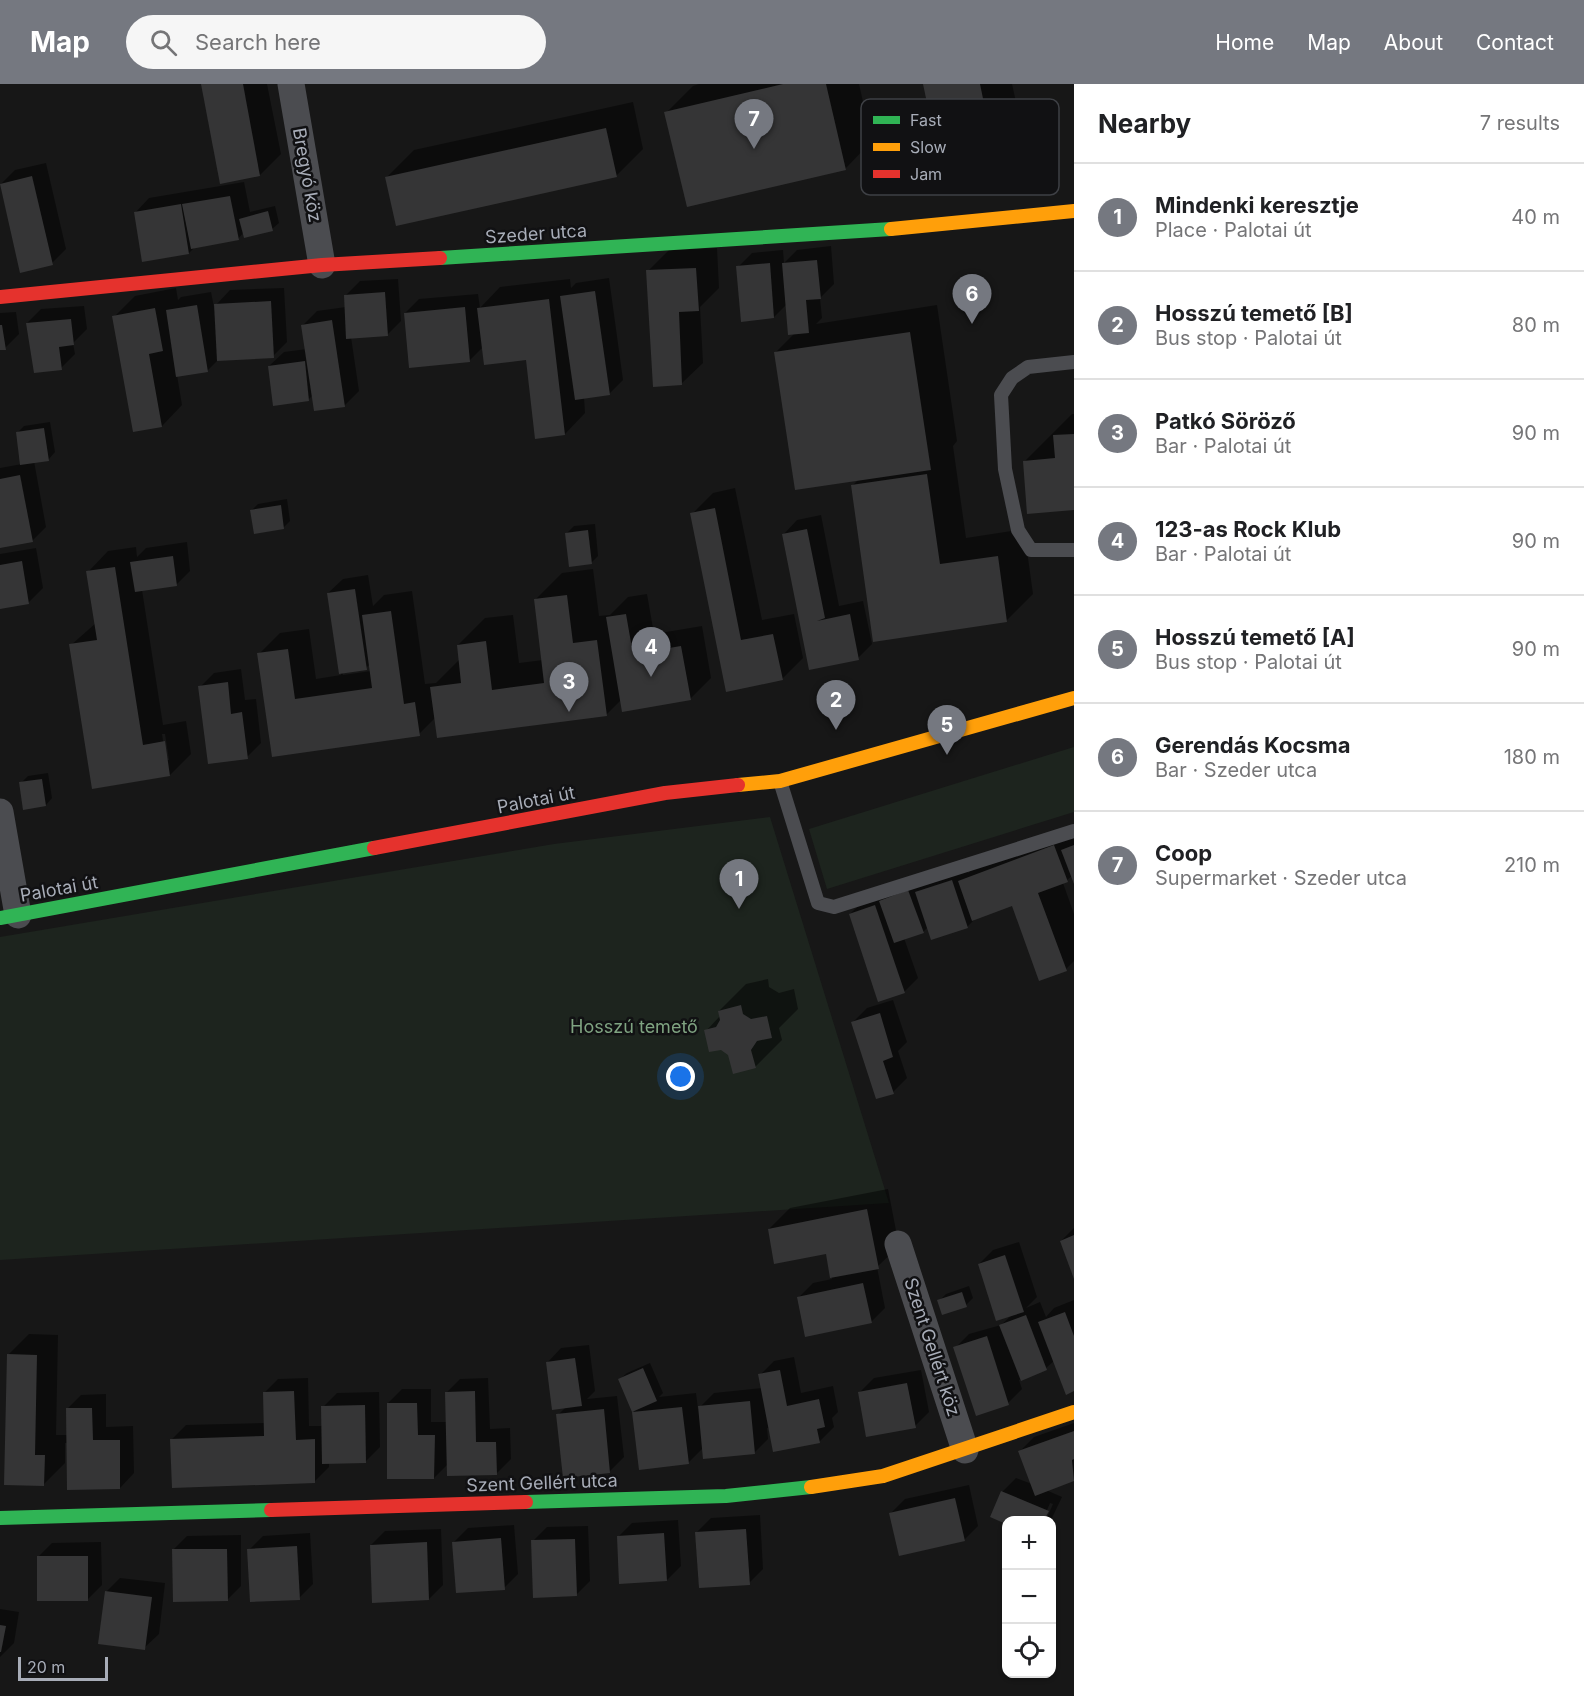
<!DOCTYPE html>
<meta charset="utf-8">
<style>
body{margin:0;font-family:Inter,sans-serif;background:#f6f6f6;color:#202124}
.controls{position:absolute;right:18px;bottom:18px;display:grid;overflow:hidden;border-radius:12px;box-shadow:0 2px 4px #0004}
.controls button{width:54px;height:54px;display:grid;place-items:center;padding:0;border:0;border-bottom:2px solid #e0e0e0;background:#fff;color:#202124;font:30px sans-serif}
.scale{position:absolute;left:18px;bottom:15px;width:90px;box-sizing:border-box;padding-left:6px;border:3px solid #a8adb8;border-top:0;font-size:16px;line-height:21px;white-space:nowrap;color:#a8adb8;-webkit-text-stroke:4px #111113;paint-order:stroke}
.you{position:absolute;left:681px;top:993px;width:21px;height:21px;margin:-15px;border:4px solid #fff;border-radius:50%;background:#1a73e8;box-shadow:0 0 0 9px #1a73e833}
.badge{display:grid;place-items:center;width:39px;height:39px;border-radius:50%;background:#757880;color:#fff;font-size:20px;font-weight:700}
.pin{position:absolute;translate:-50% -50px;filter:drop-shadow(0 2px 3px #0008)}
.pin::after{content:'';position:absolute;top:32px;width:21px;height:18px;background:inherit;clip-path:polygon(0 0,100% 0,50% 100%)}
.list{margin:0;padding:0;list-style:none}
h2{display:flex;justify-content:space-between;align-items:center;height:78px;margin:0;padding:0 24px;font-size:26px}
h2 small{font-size:20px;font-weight:400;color:#757577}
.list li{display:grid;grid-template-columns:39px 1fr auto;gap:18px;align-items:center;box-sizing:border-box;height:108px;padding:0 24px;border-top:2px solid #e0e0e0}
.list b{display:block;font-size:22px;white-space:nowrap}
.list p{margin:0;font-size:20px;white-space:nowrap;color:#757577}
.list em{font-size:20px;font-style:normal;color:#757577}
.icon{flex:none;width:33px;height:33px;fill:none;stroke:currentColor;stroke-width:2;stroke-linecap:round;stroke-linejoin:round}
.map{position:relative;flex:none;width:1074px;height:1612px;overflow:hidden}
header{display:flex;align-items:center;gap:36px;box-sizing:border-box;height:84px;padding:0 30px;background:#757880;color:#fff}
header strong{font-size:28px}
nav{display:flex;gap:33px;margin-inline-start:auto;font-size:21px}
.search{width:420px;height:54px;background:#f6f6f6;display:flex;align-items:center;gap:15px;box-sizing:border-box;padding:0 21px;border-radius:33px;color:#757577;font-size:22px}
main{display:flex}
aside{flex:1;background:#fff}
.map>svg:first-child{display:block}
</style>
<header>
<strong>Map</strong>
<div class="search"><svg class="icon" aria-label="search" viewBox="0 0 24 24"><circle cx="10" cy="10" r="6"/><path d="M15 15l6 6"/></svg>Search here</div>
<nav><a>Home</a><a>Map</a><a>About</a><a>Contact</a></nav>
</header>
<main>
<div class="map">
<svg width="1074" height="1612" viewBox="0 0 1074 1612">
<rect width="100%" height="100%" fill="#171717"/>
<!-- green -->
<g fill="#1d241e">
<path d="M1074 663V728L827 805 809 745Z"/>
<path d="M770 733 889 1119 0 1176V853L554 760Z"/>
</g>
<!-- shadow -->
<g fill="#0007" fill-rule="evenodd">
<path d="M203 0H267L281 70 260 91Z"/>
<path d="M699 0H859L872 57 845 85 666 29 693 2Z"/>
<path d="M925 0H1012L1024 54 997 81Z"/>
<path d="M633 18 643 65 616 92 387 93 414 66Z"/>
<path d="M46 79 66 165 52 179 1 100 15 86Z"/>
<path d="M244 98 250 128 275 122 279 139 272 145 244 148 238 155 195 163 189 169 135 129 149 114Z"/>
<path d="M831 162 834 200 820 214 822 234 816 240 937 221 957 357 953 362 966 454 1024 445 1033 510 1006 537 874 556 852 402 859 395 775 269 795 249 787 220 774 233 738 183 752 169 783 166 784 179 797 166Z"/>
<path d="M717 164 719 204 700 223 703 279 682 299 648 187 669 166Z"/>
<path d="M609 194 623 296 609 310 584 313 585 329 565 350 527 274 483 263 469 277 405 229 419 215 478 210 480 224 500 203 570 195 571 204 576 199Z"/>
<path d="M398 195 401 237 387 251 351 253 359 307 345 321 313 311 309 315 269 282 284 268 307 265 303 241 317 227 346 223V211L360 197Z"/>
<path d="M176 204 178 216 181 213 211 208 214 223 230 206 284 204 287 258 273 272 219 275 208 286 177 291 182 321 162 342 114 233 135 212Z"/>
<path d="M84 222 87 245 73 259 75 270 61 284 27 239 41 225Z"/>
<path d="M16 228 19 250 5 264 0 265V229Z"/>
<path d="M1072 330H1074V425L1025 377Z"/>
<path d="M50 338 55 368 49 375 34 377 46 443 32 457 0 463V384L22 380 17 349 24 342Z"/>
<path d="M735 404 762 536 794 530 803 574 782 595 727 606 692 430 713 409Z"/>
<path d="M287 415 290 437 284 443 252 426 258 420Z"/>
<path d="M821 431 839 522 863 517 872 560 858 574 811 584 783 451 797 436Z"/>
<path d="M595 440 598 472 591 479 567 449 574 442Z"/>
<path d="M187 458 190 487 176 501 142 506 163 641 186 637 191 670 170 691 93 703 71 561 96 539 88 488 108 467 136 463 137 473 146 464ZM162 650H165L169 676H166Z"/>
<path d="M36 464 43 504 29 518 0 523V470Z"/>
<path d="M593 485 599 532 610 531 628 513 647 510 654 550 702 542 711 594 690 615 621 616 606 631 436 633 419 650 273 671 259 570 280 549 309 545 316 595 341 591 328 509 343 495 368 491 373 522 384 511 412 507 425 600 436 599 460 575 458 561 485 534 513 531 519 579 543 576 535 516 562 489ZM370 580 371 587 343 591 342 588 366 584Z"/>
<path d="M241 585 245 616 256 615 261 659 247 673 200 603 214 589Z"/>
<path d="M48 689 52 714 46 721 21 699 28 692Z"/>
<path d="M1074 742V797L1072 792 1063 799 1074 830V877L1066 885 1012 820 976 834 967 843H928L923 848 904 854 918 894 904 908 850 830 864 816 966 783 968 789 980 777Z"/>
<path d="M768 895 769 903 779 909 794 905 798 925 779 944 782 956 755 983 730 970 706 947 720 932 719 927 746 900Z"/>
<path d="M893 916 907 958 898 967 907 994 893 1008 853 938 867 924Z"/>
<path d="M888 1105 899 1162 877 1183 885 1224 871 1238 799 1213 813 1199 832 1195 827 1169 769 1145 790 1124Z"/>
<path d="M1074 1144V1191L1061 1157Z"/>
<path d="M1019 1158 1037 1213 1026 1224 1040 1218 1046 1233 1054 1224 1074 1216V1306L1054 1277 1046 1284 1019 1296 1022 1305 1008 1319 955 1264 969 1250 1001 1241 1013 1230 979 1180 993 1166Z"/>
<path d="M969 1202 973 1214 966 1221 939 1217 946 1210Z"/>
<path d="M29 1250 58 1251 56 1351H68L67 1325 81 1311 106 1310V1343L133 1342 134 1389 120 1404 68 1359H65V1379L44 1400 6 1399 8 1271Z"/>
<path d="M589 1261 595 1307 587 1315 617 1312 624 1373 610 1387 558 1331 566 1323 547 1279 561 1264Z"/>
<path d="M794 1273 801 1309 833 1302 838 1328 832 1334 834 1343 820 1357 767 1344 768 1355 754 1369 704 1363 688 1379 640 1384 634 1328 620 1295 627 1289 650 1279 663 1309 659 1313 696 1309 698 1325 714 1309 762 1304 760 1291 774 1277Z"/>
<path d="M921 1286 929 1328 915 1342 860 1308 874 1294Z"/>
<path d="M308 1294 309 1342H323V1323L337 1309 379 1308 380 1363 366 1377 329 1378V1383L315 1397 172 1355 186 1341 265 1339 264 1309 278 1295Z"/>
<path d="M488 1294 490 1345 510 1344 511 1375 497 1389 448 1380 434 1394 388 1319 402 1305H431V1338H447L446 1309 460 1295Z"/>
<path d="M1074 1339V1396L1046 1406 1062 1413 1051 1436 1006 1438 992 1432 1002 1408 1016 1394 1032 1400 1020 1367 1034 1353ZM1050 1419 1053 1420 1046 1436H1043Z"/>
<path d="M969 1401 978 1442 964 1456 891 1429 905 1415Z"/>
<path d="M760 1431 763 1485 749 1499 697 1448 711 1434Z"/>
<path d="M678 1436 681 1482 667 1496 618 1453 632 1439Z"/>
<path d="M514 1441 518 1490 504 1504 454 1458 468 1444Z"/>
<path d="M588 1442 590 1497 576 1511 533 1457 547 1443Z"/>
<path d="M441 1445 443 1501 429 1515 371 1461 385 1447Z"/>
<path d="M310 1449 313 1500 299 1514 249 1466 263 1452Z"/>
<path d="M241 1451V1502L227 1516 173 1466 187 1452Z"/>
<path d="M101 1458 102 1501 88 1515 38 1473 52 1459Z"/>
<path d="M120 1494 165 1499 159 1550 144 1564 106 1508Z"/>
<path d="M0 1525 19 1528 14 1559 0 1573Z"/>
</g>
<!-- building -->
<g fill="#353536">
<path d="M201 0H243L260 92 220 100Z"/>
<path d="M783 0H826L846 86 687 123 664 28Z"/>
<path d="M923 0H980L997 82 943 94Z"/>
<path d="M606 44 617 93 396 142 385 93Z"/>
<path d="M32 92 53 181 20 189 0 100Z"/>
<path d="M230 112 239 156 191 165 182 120Z"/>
<path d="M181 120 189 170 142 178 134 128Z"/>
<path d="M268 127 273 147 244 154 239 135Z"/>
<path d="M817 176 821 215 806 216 809 249 788 251 782 179Z"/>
<path d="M770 179 774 234 741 238 736 182Z"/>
<path d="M696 184 699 227 679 228 682 301 653 303 646 186Z"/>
<path d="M595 207 610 311 575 316 560 212Z"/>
<path d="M385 208 388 252 346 255 344 211Z"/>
<path d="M549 215 565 351 535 355 526 276 484 281 477 224Z"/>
<path d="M271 217 274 274 217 277 214 220Z"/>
<path d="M197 221 208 288 176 293 166 226Z"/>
<path d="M465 223 470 278 409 284 404 229Z"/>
<path d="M155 224 163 267 149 270 162 343 133 348 112 232Z"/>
<path d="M71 235 74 261 59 263 62 286 34 289 26 239Z"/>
<path d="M332 236 345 323 314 327 301 241Z"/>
<path d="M0 241H2L6 266H0Z"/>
<path d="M910 248 931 386 795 406 774 268Z"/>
<path d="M305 277 309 317 273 322 268 282Z"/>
<path d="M44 344 49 377 20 381 16 348Z"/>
<path d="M1074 350V426L1027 430 1023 377 1055 374 1053 351Z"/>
<path d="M927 390 940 480 998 472 1007 538 873 558 851 401Z"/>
<path d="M20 391 33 458 0 464V395Z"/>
<path d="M281 421 284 445 254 450 250 426Z"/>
<path d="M715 424 741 556 773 550 783 596 726 608 690 429Z"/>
<path d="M807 445 825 534 817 537 850 530 859 576 809 586 782 450Z"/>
<path d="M588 446 592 480 569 483 565 449Z"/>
<path d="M173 472 177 502 135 508 130 478Z"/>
<path d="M22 477 29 520 0 525V481Z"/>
<path d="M115 483 143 661 165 657 170 692 92 705 69 560 97 556 86 487Z"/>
<path d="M355 505 367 586 339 590 327 509Z"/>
<path d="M567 511 573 559 597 556 607 632 437 654 430 603 461 599 457 561 486 557 492 606 544 599 534 515Z"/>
<path d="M391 527 404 620 415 618 420 652 272 673 257 569 288 565 295 615 372 604 362 531Z"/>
<path d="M626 530 633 570 681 562 691 616 622 628 606 533Z"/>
<path d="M228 598 231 630 242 628 248 675 208 680 198 602Z"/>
<path d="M42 695 46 722 23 726 19 698Z"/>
<path d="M1054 761 1068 798 1038 809 1067 887 1039 897 1012 822 972 837 958 797Z"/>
<path d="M1074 761V800L1061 766Z"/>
<path d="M952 796 968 844 931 856 915 808Z"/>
<path d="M908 806 924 849 894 859 879 817Z"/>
<path d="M875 821 905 909 878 918 849 830Z"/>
<path d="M741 921 743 930 751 935 767 932 772 954 757 957 751 966 756 984 733 990 728 971 721 966 709 968 704 946 716 943 720 936 718 927Z"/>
<path d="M880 929 893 973 883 977 894 1010 876 1015 851 938Z"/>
<path d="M867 1125 879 1185 830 1194 826 1170 774 1180 768 1145Z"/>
<path d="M1074 1151V1195L1060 1157Z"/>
<path d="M1005 1171 1024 1228 996 1237 978 1180Z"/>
<path d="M863 1199 872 1239 805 1253 797 1213Z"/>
<path d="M962 1208 967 1223 942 1231 937 1216Z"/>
<path d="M1065 1228 1074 1252V1307L1066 1311 1038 1238Z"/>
<path d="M1026 1231 1047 1286 1021 1297 999 1241Z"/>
<path d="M987 1252 1009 1321 976 1332 953 1263Z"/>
<path d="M7 1270 37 1271 35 1371H45L44 1402 4 1401Z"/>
<path d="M575 1274 582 1322 552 1326 546 1278Z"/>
<path d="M643 1284 657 1317 632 1328 682 1323 689 1380 639 1386 632 1328 618 1295Z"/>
<path d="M780 1286 787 1322 819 1315 825 1343 817 1345 820 1359 773 1368 758 1290Z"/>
<path d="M907 1299 916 1344 866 1353 858 1308Z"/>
<path d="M294 1307 296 1356 315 1355V1399L172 1404 170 1355 264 1352 263 1308Z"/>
<path d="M475 1307 476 1358H496L497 1391 447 1392 445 1308Z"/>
<path d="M750 1317 755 1370 703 1375 698 1322Z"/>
<path d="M387 1319H417L418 1351H435L434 1395H387Z"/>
<path d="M365 1321 366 1379 322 1380 321 1322Z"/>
<path d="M66 1324H92L93 1356H120V1405L67 1406Z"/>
<path d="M604 1325 610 1389 563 1394 556 1330Z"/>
<path d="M1074 1347V1375L1072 1376 1074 1397 1035 1412 1018 1367Z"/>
<path d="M1001 1407 1049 1427 1044 1436H1006V1440L990 1433Z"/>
<path d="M955 1414 965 1457 899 1472 889 1429Z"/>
<path d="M746 1445 750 1501 699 1504 695 1448Z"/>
<path d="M664 1449 667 1497 619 1500 617 1452Z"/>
<path d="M501 1454 505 1506 456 1509 452 1458Z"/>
<path d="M575 1455 577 1512 533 1514 531 1456Z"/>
<path d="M427 1458 429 1516 372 1519 370 1461Z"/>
<path d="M297 1462 300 1516 250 1518 247 1465Z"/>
<path d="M172 1465H227L228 1517 173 1518Z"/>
<rect x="37" y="1472" width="51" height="45"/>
<path d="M105 1507 152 1513 145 1566 98 1560Z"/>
<path d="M0 1541 6 1542 1 1568H0Z"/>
</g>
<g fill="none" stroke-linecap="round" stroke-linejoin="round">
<!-- lane -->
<g stroke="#4b4c50" stroke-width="14">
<path d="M1074 278 1028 283 1012 294 1001 311 1005 385 1018 446 1031 466H1074"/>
<path d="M780 697 818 819 834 823 1074 747"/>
</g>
<!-- street -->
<g stroke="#4b4c50" stroke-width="27">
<path d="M291 0 322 181"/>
<path d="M0 728 18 831"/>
<path d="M898 1160 965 1366"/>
</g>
<!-- fast -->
<g stroke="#30b455" stroke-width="14">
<path d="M440 174 891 145"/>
<path d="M0 834 374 764"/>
<path d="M526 1418 726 1412 811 1403"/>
<path d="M0 1434 271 1426"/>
</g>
<!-- slow -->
<g stroke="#ff9f0a" stroke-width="14">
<path d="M891 145 1074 127"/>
<path d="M738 701 780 697 1074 614"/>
<path d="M811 1403 883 1392 1074 1328"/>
</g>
<!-- jam -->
<g stroke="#e5322d" stroke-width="14">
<path d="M0 213 322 181 440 174"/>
<path d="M374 764 665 709 738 701"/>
<path d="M271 1426 526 1418"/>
</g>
</g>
<g text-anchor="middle" stroke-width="5" stroke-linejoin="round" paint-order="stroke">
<!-- street labels -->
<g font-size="18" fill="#a8adb8" stroke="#111113">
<text transform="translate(307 91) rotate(80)" y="6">Bregyó köz</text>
<text transform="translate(536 150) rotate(-4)" y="6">Szeder utca</text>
<text transform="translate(536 716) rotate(-11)" y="6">Palotai út</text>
<text transform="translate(59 805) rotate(-10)" y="6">Palotai út</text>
<text transform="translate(932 1263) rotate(72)" y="6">Szent Gellért köz</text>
<text transform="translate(542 1399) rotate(-2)" y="6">Szent Gellért utca</text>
</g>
<!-- park labels -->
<g font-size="18" fill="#7fa381" stroke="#111113">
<text x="634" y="949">Hosszú temető</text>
</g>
</g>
<!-- legend -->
<rect x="861" y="15" width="198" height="96" rx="9" fill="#111113" stroke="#3e4045" stroke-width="1.5"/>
<rect x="873" y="32" width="27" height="8" fill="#30b455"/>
<rect x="873" y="59" width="27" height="8" fill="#ff9f0a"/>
<rect x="873" y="86" width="27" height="8" fill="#e5322d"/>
<g font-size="16" fill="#a8adb8">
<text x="910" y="42">Fast</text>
<text x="910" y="69">Slow</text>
<text x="910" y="96">Jam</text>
</g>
</svg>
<div class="controls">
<button>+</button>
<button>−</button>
<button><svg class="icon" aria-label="locate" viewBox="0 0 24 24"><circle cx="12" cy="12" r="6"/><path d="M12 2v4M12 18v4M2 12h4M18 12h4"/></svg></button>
</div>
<div class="scale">20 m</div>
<div class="you"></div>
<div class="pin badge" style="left:739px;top:825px">1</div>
<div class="pin badge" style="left:836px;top:646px">2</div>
<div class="pin badge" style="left:569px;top:628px">3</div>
<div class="pin badge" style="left:651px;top:593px">4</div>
<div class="pin badge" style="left:947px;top:671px">5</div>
<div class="pin badge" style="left:972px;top:240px">6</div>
<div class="pin badge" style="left:754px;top:65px">7</div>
</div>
<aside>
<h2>Nearby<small>7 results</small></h2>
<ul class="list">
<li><span class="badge">1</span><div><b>Mindenki keresztje</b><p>Place · Palotai út</p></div><em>40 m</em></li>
<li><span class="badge">2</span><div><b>Hosszú temető [B]</b><p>Bus stop · Palotai út</p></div><em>80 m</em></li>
<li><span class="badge">3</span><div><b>Patkó Söröző</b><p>Bar · Palotai út</p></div><em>90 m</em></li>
<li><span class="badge">4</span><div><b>123-as Rock Klub</b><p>Bar · Palotai út</p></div><em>90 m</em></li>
<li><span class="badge">5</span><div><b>Hosszú temető [A]</b><p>Bus stop · Palotai út</p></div><em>90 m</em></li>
<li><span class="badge">6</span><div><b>Gerendás Kocsma</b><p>Bar · Szeder utca</p></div><em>180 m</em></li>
<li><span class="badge">7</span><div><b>Coop</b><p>Supermarket · Szeder utca</p></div><em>210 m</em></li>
</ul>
</aside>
</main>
